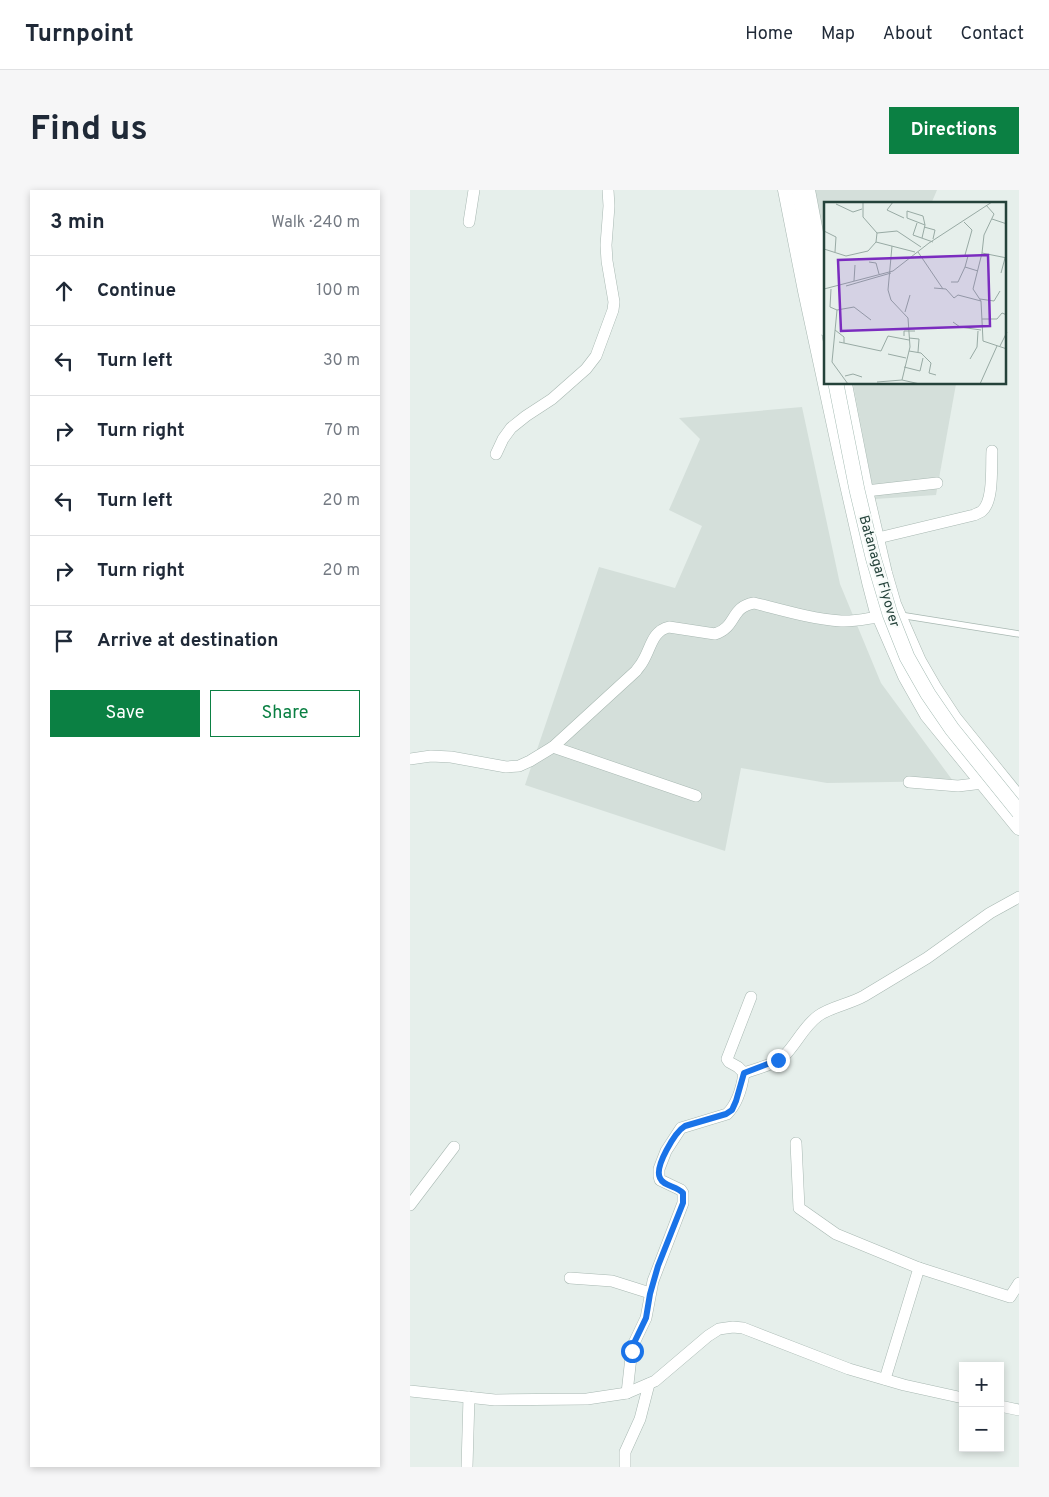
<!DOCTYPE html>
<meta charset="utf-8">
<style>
body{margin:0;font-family:Overpass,sans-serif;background:#f6f6f7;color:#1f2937}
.controls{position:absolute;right:15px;bottom:15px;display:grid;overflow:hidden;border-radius:0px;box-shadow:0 2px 8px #0003}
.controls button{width:45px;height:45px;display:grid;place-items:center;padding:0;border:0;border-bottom:1px solid #e0e1e3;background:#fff;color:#1f2937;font:25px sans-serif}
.stop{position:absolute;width:15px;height:15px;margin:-11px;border:4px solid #1a73e8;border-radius:50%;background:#fff}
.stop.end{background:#1a73e8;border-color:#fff;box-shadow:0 1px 5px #0008}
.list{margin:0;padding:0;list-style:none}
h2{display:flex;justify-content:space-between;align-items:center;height:65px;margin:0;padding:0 20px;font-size:21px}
h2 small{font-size:16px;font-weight:400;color:#747a83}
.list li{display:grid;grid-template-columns:32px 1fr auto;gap:15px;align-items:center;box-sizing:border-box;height:70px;padding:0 20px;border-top:1px solid #e0e1e3}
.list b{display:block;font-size:19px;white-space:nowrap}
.list em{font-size:16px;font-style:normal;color:#747a83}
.actions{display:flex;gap:10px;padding:15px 20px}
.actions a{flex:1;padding:11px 0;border:1px solid #0b8043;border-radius:0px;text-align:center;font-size:18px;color:#0b8043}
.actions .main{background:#0b8043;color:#fff}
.icon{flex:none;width:28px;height:28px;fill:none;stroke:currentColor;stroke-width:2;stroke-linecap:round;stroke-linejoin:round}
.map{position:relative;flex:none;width:609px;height:1277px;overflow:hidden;border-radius:0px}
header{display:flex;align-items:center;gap:30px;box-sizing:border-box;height:70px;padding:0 25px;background:#fff;border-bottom:1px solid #e0e1e3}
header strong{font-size:24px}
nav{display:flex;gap:28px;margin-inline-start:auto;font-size:18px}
.intro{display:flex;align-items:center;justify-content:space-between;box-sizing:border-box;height:120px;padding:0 30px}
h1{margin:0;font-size:35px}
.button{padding:12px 22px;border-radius:0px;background:#0b8043;color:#fff;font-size:18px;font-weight:700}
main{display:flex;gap:30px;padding:0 30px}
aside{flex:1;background:#fff;border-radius:0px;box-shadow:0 2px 8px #0003}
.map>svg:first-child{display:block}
</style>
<header>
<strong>Turnpoint</strong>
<nav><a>Home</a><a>Map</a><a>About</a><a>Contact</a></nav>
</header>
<div class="intro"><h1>Find us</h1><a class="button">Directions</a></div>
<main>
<aside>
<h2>3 min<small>Walk · 240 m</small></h2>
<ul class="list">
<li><svg class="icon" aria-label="ahead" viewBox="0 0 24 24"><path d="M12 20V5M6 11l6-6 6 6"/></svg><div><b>Continue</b></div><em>100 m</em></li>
<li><svg class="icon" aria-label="left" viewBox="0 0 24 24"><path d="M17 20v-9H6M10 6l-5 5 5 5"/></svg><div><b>Turn left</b></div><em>30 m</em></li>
<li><svg class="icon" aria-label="right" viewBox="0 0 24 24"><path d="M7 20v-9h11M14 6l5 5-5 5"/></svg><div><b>Turn right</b></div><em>70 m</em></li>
<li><svg class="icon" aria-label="left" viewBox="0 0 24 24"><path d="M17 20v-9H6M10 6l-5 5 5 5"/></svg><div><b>Turn left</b></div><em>20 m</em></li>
<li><svg class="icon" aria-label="right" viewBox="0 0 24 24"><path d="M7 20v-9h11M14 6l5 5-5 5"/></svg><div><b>Turn right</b></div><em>20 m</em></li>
<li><svg class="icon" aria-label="arrive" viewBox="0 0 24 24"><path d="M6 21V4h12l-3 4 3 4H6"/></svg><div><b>Arrive at destination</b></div></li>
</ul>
<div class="actions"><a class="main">Save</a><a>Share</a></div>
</aside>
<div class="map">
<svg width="609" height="1277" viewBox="0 0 609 1277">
<rect width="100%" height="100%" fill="#e6efeb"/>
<!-- built -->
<g fill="#d4dfda">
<path d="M404 0H527L521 14H415V51Z"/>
<path d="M443 194H546L526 305 465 309Z"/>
<path d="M392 217 430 394 471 493 543 591 417 593 331 578 315 661 115 595 189 377 265 398 292 336 259 320 290 249 269 228Z"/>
</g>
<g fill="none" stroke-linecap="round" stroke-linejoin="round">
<!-- service casing -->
<g stroke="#a8b8b2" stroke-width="7">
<path id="service" d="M490 425 609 444"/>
</g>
<!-- minor casing -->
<g stroke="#a8b8b2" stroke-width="12">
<g id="minor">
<path d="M59 32 64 0"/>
<path d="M86 264 93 249 101 238 116 226 142 209 176 179 186 166 203 120 204 112 197 71 196 55 199 16 198 0"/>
<path d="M456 301 527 293"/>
<path d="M468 348 564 325C566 324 571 322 572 321 584 311 581 276 582 261"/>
<path d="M143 557 286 606"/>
<path d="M0 569 21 566 41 567 96 577 109 576 120 571 143 557 226 481C228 478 231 475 233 471 241 458 242 441 259 437L305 444C327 437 320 417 344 413 372 420 402 429 431 431 447 432 462 427 477 426"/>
<path d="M499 592 548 596 573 593"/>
<path d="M334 883C346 879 363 875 373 867 386 855 393 837 408 826 420 817 440 814 454 806L517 768 580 723 609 707"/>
<path d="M386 953 389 1018 426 1044 509 1078 475 1189"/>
<path d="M0 1015 44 957"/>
<path d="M509 1078 600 1107 609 1093"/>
<path d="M160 1088 202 1091 240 1103"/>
<path d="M0 1201 85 1210 177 1209 217 1203 245 1191 298 1146 309 1139 323 1137 333 1138 439 1179 494 1195 553 1208"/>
<path d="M217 1203 221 1167 224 1153 236 1128 243 1091 273 1013V1003L271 1000 250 990 249 986V979L256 961 271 938 317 924C327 914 332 897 334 883L328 877 319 872 317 869 341 807"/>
<path d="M590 1216 609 1220"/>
<path d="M57 1277 59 1207"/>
<path d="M215 1277V1262L230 1229 239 1194"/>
</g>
</g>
<!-- tertiary casing -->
<g stroke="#a8b8b2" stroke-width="15">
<g id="tertiary">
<path d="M375 0 395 101 432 273 459 392 466 419 495 486 517 525 609 638"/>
<path d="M398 0 415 90"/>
<path d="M435 194 456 301 475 383 484 414 509 471 524 497 545 529 609 608"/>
</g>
</g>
<!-- secondary casing -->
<g stroke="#a4bbb3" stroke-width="16">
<path id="secondary" d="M389 0 415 138"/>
</g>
<!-- service -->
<use href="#service" stroke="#fff" stroke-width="5.5"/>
<!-- minor -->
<use href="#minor" stroke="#fff" stroke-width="11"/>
<!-- tertiary -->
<use href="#tertiary" stroke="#fff" stroke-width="14"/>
<!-- secondary -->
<use href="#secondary" stroke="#fff" stroke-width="15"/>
<!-- secondary-bridge casing -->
<g stroke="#a4bbb3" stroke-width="16" stroke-linecap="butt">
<path id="secondary-bridge" d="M426 194 447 300 463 367 480 424 497 467 518 504 542 539 609 622"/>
</g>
<!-- secondary-bridge -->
<use href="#secondary-bridge" stroke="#fff" stroke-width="15"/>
</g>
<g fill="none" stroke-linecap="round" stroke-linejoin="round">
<!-- route -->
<path stroke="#1a73e8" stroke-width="6" d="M222 1161 224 1153 236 1128 240 1104 248 1076 273 1013V1003C267 996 253 996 250 988 244 977 265 942 275 936L316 924 322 920 326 911 334 883 368 870"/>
</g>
<g text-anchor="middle" stroke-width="4.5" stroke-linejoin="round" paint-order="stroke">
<!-- street labels -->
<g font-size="14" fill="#24423a" stroke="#f7fbf9">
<text transform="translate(470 381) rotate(74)" y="5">Batanagar Flyover</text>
</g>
</g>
<!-- overview -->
<g transform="translate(414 12)">
<rect width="182" height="182" fill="#e6efeb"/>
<path fill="none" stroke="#98aaa4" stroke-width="1" d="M39 0V15L53 31 52 40M69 0 63 8 80 16M12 2 29 10 38 7M168 17 183 22M140 20 148 28 141 53 144 54 141 65M93 21 89 33 109 40M100 25 111 28 109 37M0 29 12 35 11 50M53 31 73 29 97 45M98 36 101 23 83 16V9L99 14 101 23M68 44 64 88 67 98 84 116 86 145 78 178 96 182M0 47 22 54 44 49 52 40 91 50M94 50 119 87M158 51 160 33 170 12 162 3M183 56 158 51 149 87 157 99 159 139 183 147M45 60 52 61 55 72M177 71 181 56M30 79 31 63M127 80H134L141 65 154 69M22 84 67 71M110 86 122 87 130 96 134 93 157 99M0 87 69 69 105 41 168 0M7 87 6 105 13 108 8 160 24 182M156 97 170 99 176 89M13 108 30 105 47 118M81 110 86 93M158 117H173L178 111 183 113M129 120 136 125 157 128M11 128 20 135V141M80 134V129H91M85 136 95 137 94 150M15 140 57 149 64 134 85 138M176 144 183 130M85 149 97 151 107 161 105 171 112 173M64 152 82 156M146 157 153 145 154 129M80 165 96 169 99 156M21 174 29 172 38 175M53 180 78 178M156 182 173 144"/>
<path fill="#7b2cbf" fill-opacity="0.15" stroke="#7b2cbf" stroke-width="2.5" d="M164 53 166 124 17 129 14 58Z"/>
<rect width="182" height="182" fill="none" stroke="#24423a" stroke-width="2.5"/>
</g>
</svg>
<div class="controls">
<button>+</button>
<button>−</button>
</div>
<div class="stop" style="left:222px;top:1161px"></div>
<div class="stop end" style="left:368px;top:870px"></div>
</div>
</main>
